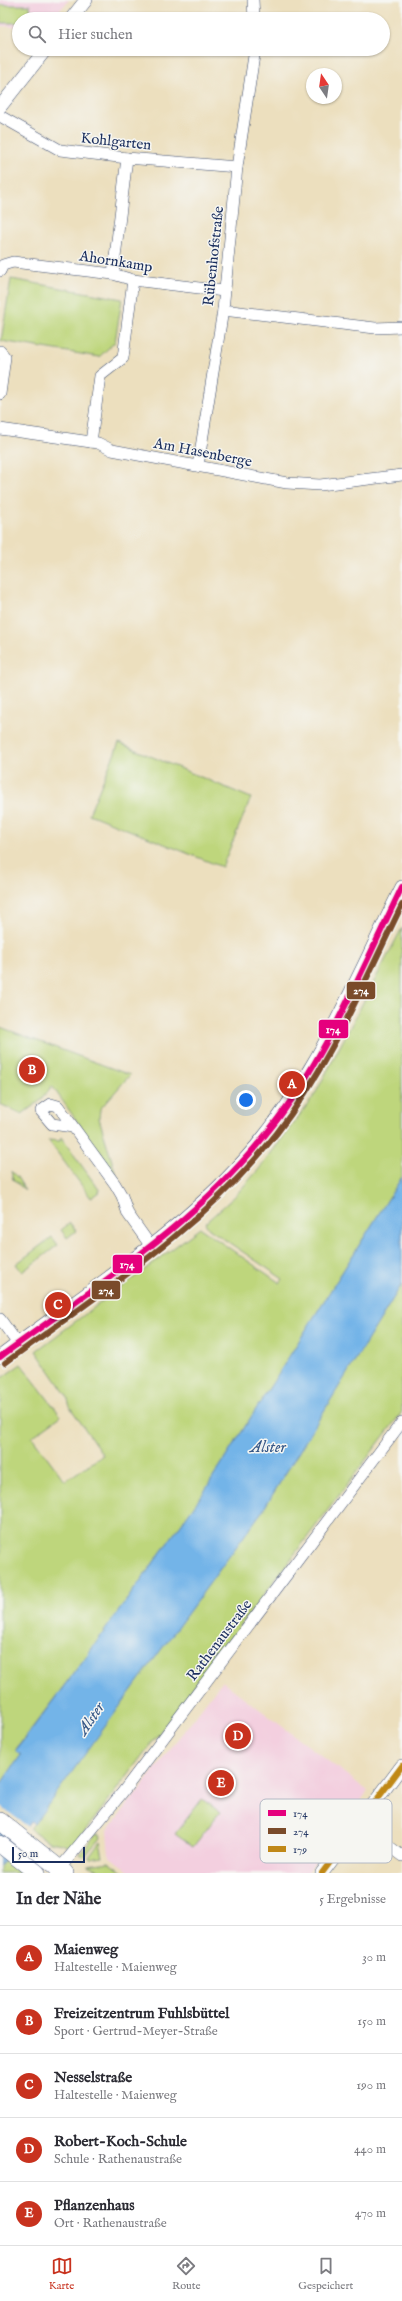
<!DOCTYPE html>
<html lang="de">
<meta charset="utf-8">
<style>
body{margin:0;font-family:"IM FELL English",serif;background:#f2f2f3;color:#2b2b33}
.compass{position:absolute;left:306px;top:68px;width:36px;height:36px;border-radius:50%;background:#fff;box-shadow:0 1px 3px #0004;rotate:347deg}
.scale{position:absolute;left:12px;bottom:10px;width:73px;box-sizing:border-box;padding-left:4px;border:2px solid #1b2f5e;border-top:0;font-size:11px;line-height:14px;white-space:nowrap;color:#1b2f5e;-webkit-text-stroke:3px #f6f6f2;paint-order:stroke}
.you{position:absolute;left:246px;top:1100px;width:14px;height:14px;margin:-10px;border:3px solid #fff;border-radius:50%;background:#1a73e8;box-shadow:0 0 0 6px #1a73e833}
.badge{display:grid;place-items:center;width:26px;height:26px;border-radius:50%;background:#c8321e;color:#fff;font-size:13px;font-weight:700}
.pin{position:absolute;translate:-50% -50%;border:2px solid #fff;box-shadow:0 1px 4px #0006}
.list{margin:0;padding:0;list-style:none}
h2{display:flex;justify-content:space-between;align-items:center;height:52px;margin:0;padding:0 16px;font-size:17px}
h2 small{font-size:13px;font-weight:400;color:#7c7c81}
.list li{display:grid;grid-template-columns:26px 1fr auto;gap:12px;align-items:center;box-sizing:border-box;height:64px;padding:0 16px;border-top:1px solid #e1e1e2}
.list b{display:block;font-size:15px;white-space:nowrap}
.list p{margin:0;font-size:13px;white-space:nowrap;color:#7c7c81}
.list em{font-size:13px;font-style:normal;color:#7c7c81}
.icon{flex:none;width:22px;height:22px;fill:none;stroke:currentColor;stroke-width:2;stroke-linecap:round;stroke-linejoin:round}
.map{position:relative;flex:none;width:402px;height:1873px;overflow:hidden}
.search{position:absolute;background:#fff;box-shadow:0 1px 3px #0004;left:12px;right:12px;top:12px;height:44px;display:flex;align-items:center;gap:10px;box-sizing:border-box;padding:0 14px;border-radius:22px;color:#7c7c81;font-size:15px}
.sheet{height:372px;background:#fff}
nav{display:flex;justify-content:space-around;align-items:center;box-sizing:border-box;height:56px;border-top:1px solid #e1e1e2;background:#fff;font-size:11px;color:#7c7c81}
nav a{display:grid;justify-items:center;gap:2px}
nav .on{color:#c8321e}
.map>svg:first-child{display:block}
</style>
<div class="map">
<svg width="402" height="1873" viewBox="0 0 402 1873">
<rect width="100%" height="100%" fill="#f6f6f2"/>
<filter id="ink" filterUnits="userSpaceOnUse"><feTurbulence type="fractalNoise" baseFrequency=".025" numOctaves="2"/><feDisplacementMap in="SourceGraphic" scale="8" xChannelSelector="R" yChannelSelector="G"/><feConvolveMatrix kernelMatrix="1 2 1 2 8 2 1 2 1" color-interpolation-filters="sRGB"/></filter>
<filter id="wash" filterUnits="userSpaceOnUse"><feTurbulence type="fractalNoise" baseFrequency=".012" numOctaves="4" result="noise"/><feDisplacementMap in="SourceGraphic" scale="16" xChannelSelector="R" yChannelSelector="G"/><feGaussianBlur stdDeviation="0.9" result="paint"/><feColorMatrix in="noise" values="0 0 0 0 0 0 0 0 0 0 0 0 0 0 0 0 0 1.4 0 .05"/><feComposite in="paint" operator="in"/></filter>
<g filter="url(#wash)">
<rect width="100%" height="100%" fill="#ecdfbe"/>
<!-- built -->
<g fill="#f3cfdf">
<path d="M0 0H69L52 19H19V27L0 26Z"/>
<path d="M222 1681 368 1791 307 1873H131L109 1856 107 1832Z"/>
</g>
<!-- green -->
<g fill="#bed67b" stroke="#6c826c">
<path d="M0 5H30L31 19H19V23H0Z"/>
<path d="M11 279 122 299 115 342 99 357 1 341Z"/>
<path d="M119 743 251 798 222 867 89 814Z"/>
<path d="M402 928V1177L204 1492 88 1654 16 1749 21 1755 0 1785V1379L21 1364 61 1416 32 1437 65 1481 103 1455 70 1407 67 1396 36 1351 200 1228 280 1283 283 1279 209 1229 205 1223 234 1197 259 1169 314 1096Z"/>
<path d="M0 1027 130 1075 100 1109 99 1118 117 1178 52 1086 40 1101 22 1114 0 1104Z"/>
<path d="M61 1137 100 1191 91 1198 48 1140 60 1141Z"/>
<path d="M11 1171 17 1177 25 1190 13 1180Z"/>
<path d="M70 1223 76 1231 67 1238 61 1230Z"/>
<path d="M52 1237 58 1245 22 1272 16 1264Z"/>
<path d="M402 1284V1412L92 1822 70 1848 62 1844 49 1842 30 1829 263 1510Z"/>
<path d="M202 1799 220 1812 193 1847 175 1834Z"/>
<path d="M95 1835H99L100 1838 84 1857 80 1854Z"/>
<path d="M100 1842 103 1857 90 1859 89 1857Z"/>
<path d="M5 1860 20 1872V1873H0V1866Z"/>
<path d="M109 1862 124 1873H106L88 1865Z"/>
</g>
<!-- water -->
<path fill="#73b4e8" stroke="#4772a3" d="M402 1177V1284L263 1510 34 1824 31 1822 0 1866V1785L21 1755 16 1750 88 1654 204 1492Z"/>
<!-- pier -->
<path fill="#ecdfbe" d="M0 1806 30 1828 19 1842 0 1828Z"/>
</g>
<g filter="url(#ink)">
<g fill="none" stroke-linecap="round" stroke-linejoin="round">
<!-- minor casing -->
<g stroke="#3a496c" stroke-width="12">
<g id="minor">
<path d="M253 0 254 19"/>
<path d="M0 116 60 150 127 158 237 167"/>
<path d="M0 271 3 265 13 262 113 274 133 280 224 291"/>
<path d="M113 274 127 158"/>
<path d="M223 310 375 328 402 327"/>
<path d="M0 351 5 357 0 394"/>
<path d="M0 429 98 443 112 450 287 483 320 485 402 475"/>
<path d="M91 442 100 376 123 358 133 280"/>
<path d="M198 466 223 310 237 167 255 49"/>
<path d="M73 1127 52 1124 41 1111 51 1104 58 1106 115 1184 122 1196 128 1214 150 1245"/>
<path d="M0 1319 18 1344"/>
<path d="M359 1824 402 1856"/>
<path d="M56 1873 122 1793 402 1422"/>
</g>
</g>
<!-- tertiary casing -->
<g stroke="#3a496c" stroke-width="14">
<g id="tertiary">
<path d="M71 19 86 0"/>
<path d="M0 107 46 49"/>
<path d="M0 1357C83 1294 176 1237 246 1158 316 1080 355 980 402 887"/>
<path d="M322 1873 402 1766"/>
</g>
</g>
<!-- primary casing -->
<g stroke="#3a496c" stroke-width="18">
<g id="primary">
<path d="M0 1821 65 1873"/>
<path d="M0 1844 37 1873"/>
</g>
</g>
<!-- minor -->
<use href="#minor" stroke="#fff" stroke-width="11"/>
<!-- tertiary -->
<use href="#tertiary" stroke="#fff" stroke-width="13"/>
<!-- primary -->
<use href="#primary" stroke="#fff" stroke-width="17"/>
<!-- bus-1 casing -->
<g stroke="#f6f6f2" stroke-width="9">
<path id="bus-1" d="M0 1357C95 1287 197 1223 270 1129 327 1057 362 969 402 887"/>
</g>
<!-- bus-2 casing -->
<g stroke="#f6f6f2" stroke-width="9">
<path id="bus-2" d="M5 1363C100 1293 203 1228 277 1133 330 1065 364 982 402 905"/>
</g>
<!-- bus-3 casing -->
<g stroke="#f6f6f2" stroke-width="9">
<path id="bus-3" d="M322 1873 402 1766"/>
</g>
<!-- bus-1 -->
<use href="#bus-1" stroke="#e5007d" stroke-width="6"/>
<!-- bus-2 -->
<use href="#bus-2" stroke="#7a4b2a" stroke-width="6"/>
<!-- bus-3 -->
<use href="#bus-3" stroke="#c08818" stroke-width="6"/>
</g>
</g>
<g text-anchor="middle" stroke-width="3" stroke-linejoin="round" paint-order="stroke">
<!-- street labels -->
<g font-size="15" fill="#1b2f5e" stroke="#f6f6f2">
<text transform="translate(116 141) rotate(6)" y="5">Kohlgarten</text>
<text transform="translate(213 256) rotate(-84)" y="5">Rübenhofstraße</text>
<text transform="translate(116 261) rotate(9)" y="5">Ahornkamp</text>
<text transform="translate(203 452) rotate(11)" y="5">Am Hasenberge</text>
<text transform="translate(219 1640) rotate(-53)" y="5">Rathenaustraße</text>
</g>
<!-- water labels -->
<g font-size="16" font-style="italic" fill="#355787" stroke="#f6f6f2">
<text x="268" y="1452">Alster</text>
<text transform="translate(90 1718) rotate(-56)" y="6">Alster</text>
</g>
</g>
<!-- legend -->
<rect x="260" y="1799" width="132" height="64" rx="6" fill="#f6f6f2" stroke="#b4bac6" stroke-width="1"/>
<rect x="268" y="1810" width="18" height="6" fill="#e5007d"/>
<rect x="268" y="1828" width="18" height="6" fill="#7a4b2a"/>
<rect x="268" y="1846" width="18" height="6" fill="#c08818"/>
<g font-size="11" fill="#1b2f5e">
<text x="293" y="1817">174</text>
<text x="293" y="1835">274</text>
<text x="293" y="1853">179</text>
</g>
<g stroke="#f6f6f2" stroke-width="1.5">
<rect x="346" y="981" width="30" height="19" rx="4" fill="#7a4b2a"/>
<rect x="318" y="1019" width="31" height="20" rx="4" fill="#e5007d"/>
<rect x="112" y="1254" width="31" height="20" rx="4" fill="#e5007d"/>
<rect x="91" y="1280" width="30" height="20" rx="4" fill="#7a4b2a"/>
</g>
<g font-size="11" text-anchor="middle" font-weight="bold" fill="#fff">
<text x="361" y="994">274</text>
<text x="333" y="1033">174</text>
<text x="127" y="1268">174</text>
<text x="106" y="1294">274</text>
</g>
</svg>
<svg class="compass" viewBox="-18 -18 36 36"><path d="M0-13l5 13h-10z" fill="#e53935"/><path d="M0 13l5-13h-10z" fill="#7c7c81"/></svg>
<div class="scale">50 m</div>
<div class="you"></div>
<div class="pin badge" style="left:292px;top:1084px">A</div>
<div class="pin badge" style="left:32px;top:1070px">B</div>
<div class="pin badge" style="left:58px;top:1305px">C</div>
<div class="pin badge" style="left:238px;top:1736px">D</div>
<div class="pin badge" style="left:221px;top:1783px">E</div>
<div class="search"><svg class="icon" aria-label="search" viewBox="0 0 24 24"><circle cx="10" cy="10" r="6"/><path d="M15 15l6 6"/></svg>Hier suchen</div>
</div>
<section class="sheet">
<h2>In der Nähe<small>5 Ergebnisse</small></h2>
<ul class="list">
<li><span class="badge">A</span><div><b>Maienweg</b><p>Haltestelle · Maienweg</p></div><em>30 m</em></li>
<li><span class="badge">B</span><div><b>Freizeitzentrum Fuhlsbüttel</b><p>Sport · Gertrud-Meyer-Straße</p></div><em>150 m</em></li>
<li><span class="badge">C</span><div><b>Nesselstraße</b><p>Haltestelle · Maienweg</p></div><em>190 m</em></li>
<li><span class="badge">D</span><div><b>Robert-Koch-Schule</b><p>Schule · Rathenaustraße</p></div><em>440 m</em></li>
<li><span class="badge">E</span><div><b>Pflanzenhaus</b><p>Ort · Rathenaustraße</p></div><em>470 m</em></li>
</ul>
</section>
<nav>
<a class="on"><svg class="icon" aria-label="map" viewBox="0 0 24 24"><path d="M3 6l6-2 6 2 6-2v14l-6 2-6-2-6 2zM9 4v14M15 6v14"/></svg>Karte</a>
<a><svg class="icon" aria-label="directions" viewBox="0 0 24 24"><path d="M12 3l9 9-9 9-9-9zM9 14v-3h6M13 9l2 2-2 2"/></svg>Route</a>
<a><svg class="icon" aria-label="saved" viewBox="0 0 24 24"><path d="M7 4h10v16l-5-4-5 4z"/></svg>Gespeichert</a>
</nav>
